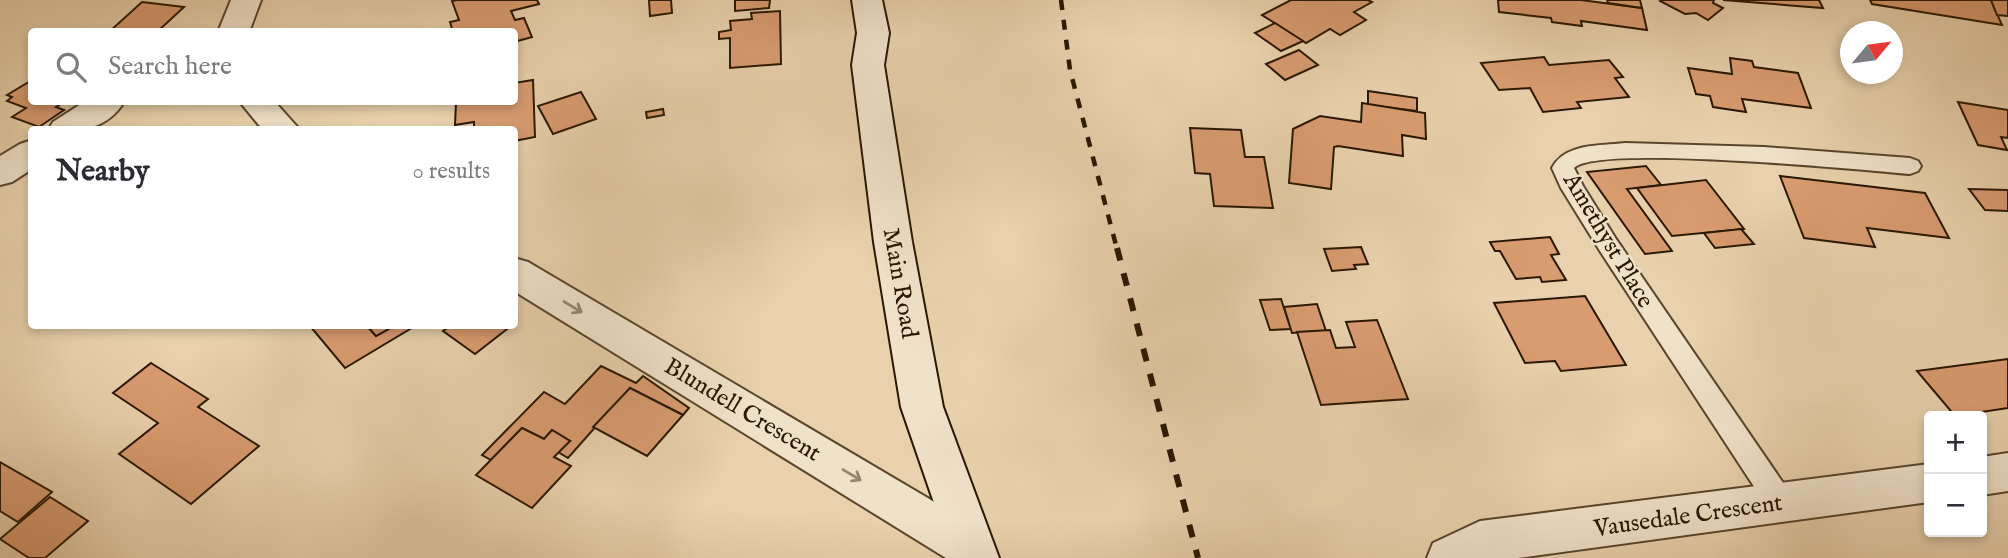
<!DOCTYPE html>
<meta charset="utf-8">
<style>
body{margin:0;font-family:"IM FELL English",serif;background:#f2f2f3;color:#2b2b33}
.controls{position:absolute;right:21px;bottom:21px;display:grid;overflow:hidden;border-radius:7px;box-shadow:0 4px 10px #0003}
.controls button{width:63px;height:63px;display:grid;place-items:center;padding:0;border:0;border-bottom:2px solid #e1e1e2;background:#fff;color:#2b2b33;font:35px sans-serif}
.compass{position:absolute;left:1840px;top:21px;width:63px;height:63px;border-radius:50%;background:#fff;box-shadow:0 4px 10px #0003;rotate:61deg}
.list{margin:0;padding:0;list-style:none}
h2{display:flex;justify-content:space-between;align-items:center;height:91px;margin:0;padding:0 28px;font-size:30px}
h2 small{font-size:23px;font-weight:400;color:#7c7c81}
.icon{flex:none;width:38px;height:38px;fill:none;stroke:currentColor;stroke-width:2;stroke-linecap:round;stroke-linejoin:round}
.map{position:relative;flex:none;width:2008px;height:558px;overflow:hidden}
.search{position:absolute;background:#fff;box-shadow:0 4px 10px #0003;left:28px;top:28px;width:490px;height:77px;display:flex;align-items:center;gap:18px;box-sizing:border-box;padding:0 24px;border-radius:7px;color:#7c7c81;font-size:26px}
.panel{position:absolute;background:#fff;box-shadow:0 4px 10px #0003;left:28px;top:126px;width:490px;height:203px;border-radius:7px}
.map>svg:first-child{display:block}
</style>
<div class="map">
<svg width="2008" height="558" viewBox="0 0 2008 558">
<rect width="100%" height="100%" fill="#e8d1ac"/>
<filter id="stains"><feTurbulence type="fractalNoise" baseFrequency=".00286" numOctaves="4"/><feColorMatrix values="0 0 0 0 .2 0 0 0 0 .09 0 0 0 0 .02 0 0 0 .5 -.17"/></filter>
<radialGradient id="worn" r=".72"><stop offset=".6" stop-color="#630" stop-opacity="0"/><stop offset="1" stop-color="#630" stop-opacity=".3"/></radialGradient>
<!-- building -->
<g fill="#d99b70" stroke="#291701" stroke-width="2">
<path d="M457 0H537L539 4 511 11 515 20 524 18 532 37 514 42V32H453L450 22 459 20 452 1Z"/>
<path d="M649 0H671L672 13 650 16Z"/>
<path d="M735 0H770L769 8 735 11Z"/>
<path d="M1291 0H1368L1372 2 1354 12 1366 20 1340 35 1330 29 1306 43 1262 15Z"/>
<path d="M1498 0H1581L1642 8 1647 30 1581 21 1582 26 1552 22 1551 18 1499 12Z"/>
<path d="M1607 0H1640L1642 8 1608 3Z"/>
<path d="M1661 0H1714L1713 3 1723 8 1708 20 1696 13 1685 14 1660 1Z"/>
<path d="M1819 0 1823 8 1723 0Z"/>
<path d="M1870 0H1991L2002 25 1872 4Z"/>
<path d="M1991 0H2008V16L1997 15Z"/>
<path d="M142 2 184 7 157 32H109Z"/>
<path d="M780 11 781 64 730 68V38L719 39V32L731 30 730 21 752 19 751 13Z"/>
<path d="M1275 23 1303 41 1281 51 1255 33Z"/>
<path d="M1299 50 1318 65 1285 80 1266 64Z"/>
<path d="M1544 57 1549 65 1609 60 1623 77 1615 78 1629 97 1577 102 1581 108 1543 112 1530 88 1499 90 1481 63Z"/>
<path d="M1730 58 1752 61 1754 67 1798 73 1811 108 1742 99 1746 112 1713 107 1710 96 1696 94 1688 68 1732 74Z"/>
<path d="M32 80V102H64L56 107 64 110 39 127 12 117 26 108 7 101 12 97 7 95Z"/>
<path d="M533 80 535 137 514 141V130H474V122L455 125 456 102H514V83Z"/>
<path d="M1368 91 1417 98V111L1368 105Z"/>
<path d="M581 92 596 119 553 134 538 106Z"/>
<path d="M1958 102 2008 110V138L2001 137 2007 150 1978 145Z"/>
<path d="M1362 103 1425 113 1426 139 1402 135 1403 156 1338 146 1334 147 1331 189 1289 183 1293 129 1320 116 1361 122Z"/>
<path d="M663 109 664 115 647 118 646 112Z"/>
<path d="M1190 128 1241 130 1245 157H1264L1273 208 1214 206 1210 174 1195 173Z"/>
<path d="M1646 166 1661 185 1627 189 1672 251 1645 254 1587 172Z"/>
<path d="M1780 176 1925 193 1949 238 1867 228 1875 247 1804 238Z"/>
<path d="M1706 180 1744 229 1672 236 1637 188Z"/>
<path d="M1969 189 2008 190V211L1985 210Z"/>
<path d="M1741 229 1754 244 1715 248 1704 233Z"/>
<path d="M1550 237 1559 254 1551 255 1566 280 1542 282 1540 277 1516 279 1500 251H1495L1490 242Z"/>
<path d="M1361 247 1368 264 1354 265 1356 269 1332 271 1324 249Z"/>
<path d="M1585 296 1626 365 1561 371 1555 361 1525 363 1494 303Z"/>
<path d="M1281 299 1291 329 1270 330 1260 300Z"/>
<path d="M1317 304 1326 331 1292 333 1284 307Z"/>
<path d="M1377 320 1408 399 1321 405 1297 332 1330 330 1336 348 1355 347 1346 322Z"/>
<path d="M310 326H367L376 336 394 326H415L345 368Z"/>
<path d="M367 326H394L376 336Z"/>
<path d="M451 326H511L475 354 443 331Z"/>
<path d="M2008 359V408L1955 416 1917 371Z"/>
<path d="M151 363 208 399 198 407 259 446 191 504 119 454 158 423 113 393Z"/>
<path d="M601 366 636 383 643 376 689 408 683 415 630 388 568 458 558 452 570 441 552 430 544 439 522 428 491 460 482 455 544 392 565 404Z"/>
<path d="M630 388 683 415 647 456 593 427Z"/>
<path d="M522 428 544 439 552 430 570 441 554 457 571 466 532 508 476 475Z"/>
<path d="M0 462 52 492 18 522 0 511Z"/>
<path d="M50 497 88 521 45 558H29L0 539Z"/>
</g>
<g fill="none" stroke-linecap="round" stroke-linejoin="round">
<!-- lane casing -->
<g stroke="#59462c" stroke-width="4">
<path id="lane" d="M1625 143 1764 147 1910 158 1918 161 1921 166 1918 171 1910 174C1864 170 1596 144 1574 168L1583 186 1616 239 1790 493 1794 502 1790 511 1780 515 1770 511 1600 251 1561 188 1552 168C1565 143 1599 146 1625 143Z"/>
</g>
<!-- street casing -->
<g stroke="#59462c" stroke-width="4">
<g id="street">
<path d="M231 0H261L249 32H218Z"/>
<path d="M84 102H124C105 132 79 130 48 130L53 122Z"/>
<path d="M240 102H275L300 130H263Z"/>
<path d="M32 140V169L12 182 0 185V156L20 144Z"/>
<path d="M514 258 528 262 987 533 994 548 990 558H946L514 291Z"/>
<path d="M2008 453V491L1982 495V457Z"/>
<path d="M1929 464V502L1518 558H1427L1433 543 1480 521Z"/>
</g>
</g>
<!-- secondary casing -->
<g stroke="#291701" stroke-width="4">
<path id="secondary" d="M852 0H882L889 33 884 65 912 242 943 407 999 558H953L901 407 874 242 852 65 857 33Z"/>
</g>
<!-- lane -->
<use href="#lane" fill="#f0e1c9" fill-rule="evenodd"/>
<!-- street -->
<use href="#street" fill="#f0e1c9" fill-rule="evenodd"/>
<!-- secondary -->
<use href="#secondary" fill="#f0e1c9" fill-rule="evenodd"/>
<!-- rail-far1 -->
<path stroke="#291701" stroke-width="4.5" stroke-dasharray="10 10" stroke-linecap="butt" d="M1061 0 1070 70 1117 249"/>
<!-- rail -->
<path stroke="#291701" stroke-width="6" stroke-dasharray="13 13" stroke-linecap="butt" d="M1117 248 1198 558"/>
</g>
<!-- one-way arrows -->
<defs><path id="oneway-shaft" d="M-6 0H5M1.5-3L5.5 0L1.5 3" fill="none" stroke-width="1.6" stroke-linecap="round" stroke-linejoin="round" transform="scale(1.75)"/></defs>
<g stroke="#96866f">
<use href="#oneway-shaft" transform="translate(573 307) rotate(31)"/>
<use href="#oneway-shaft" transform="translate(852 475) rotate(31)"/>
</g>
<g text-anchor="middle" stroke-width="5" stroke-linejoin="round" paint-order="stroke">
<!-- street labels -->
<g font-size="24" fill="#291701" stroke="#f0e1c9">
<text transform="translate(1609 240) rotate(59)" y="8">Amethyst Place</text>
<text transform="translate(901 283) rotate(80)" y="8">Main Road</text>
<text transform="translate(743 409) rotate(31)" y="8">Blundell Crescent</text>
<text transform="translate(1688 515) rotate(-8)" y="8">Vausedale Crescent</text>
</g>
</g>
<rect width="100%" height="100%" filter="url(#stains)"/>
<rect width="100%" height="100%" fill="url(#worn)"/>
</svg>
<div class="controls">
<button>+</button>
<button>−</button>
</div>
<svg class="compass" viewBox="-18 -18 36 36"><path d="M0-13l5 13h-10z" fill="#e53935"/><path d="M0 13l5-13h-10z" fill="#7c7c81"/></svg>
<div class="search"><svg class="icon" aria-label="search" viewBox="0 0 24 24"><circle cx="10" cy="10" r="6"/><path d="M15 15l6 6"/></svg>Search here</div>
<section class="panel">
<h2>Nearby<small>0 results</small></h2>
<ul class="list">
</ul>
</section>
</div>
